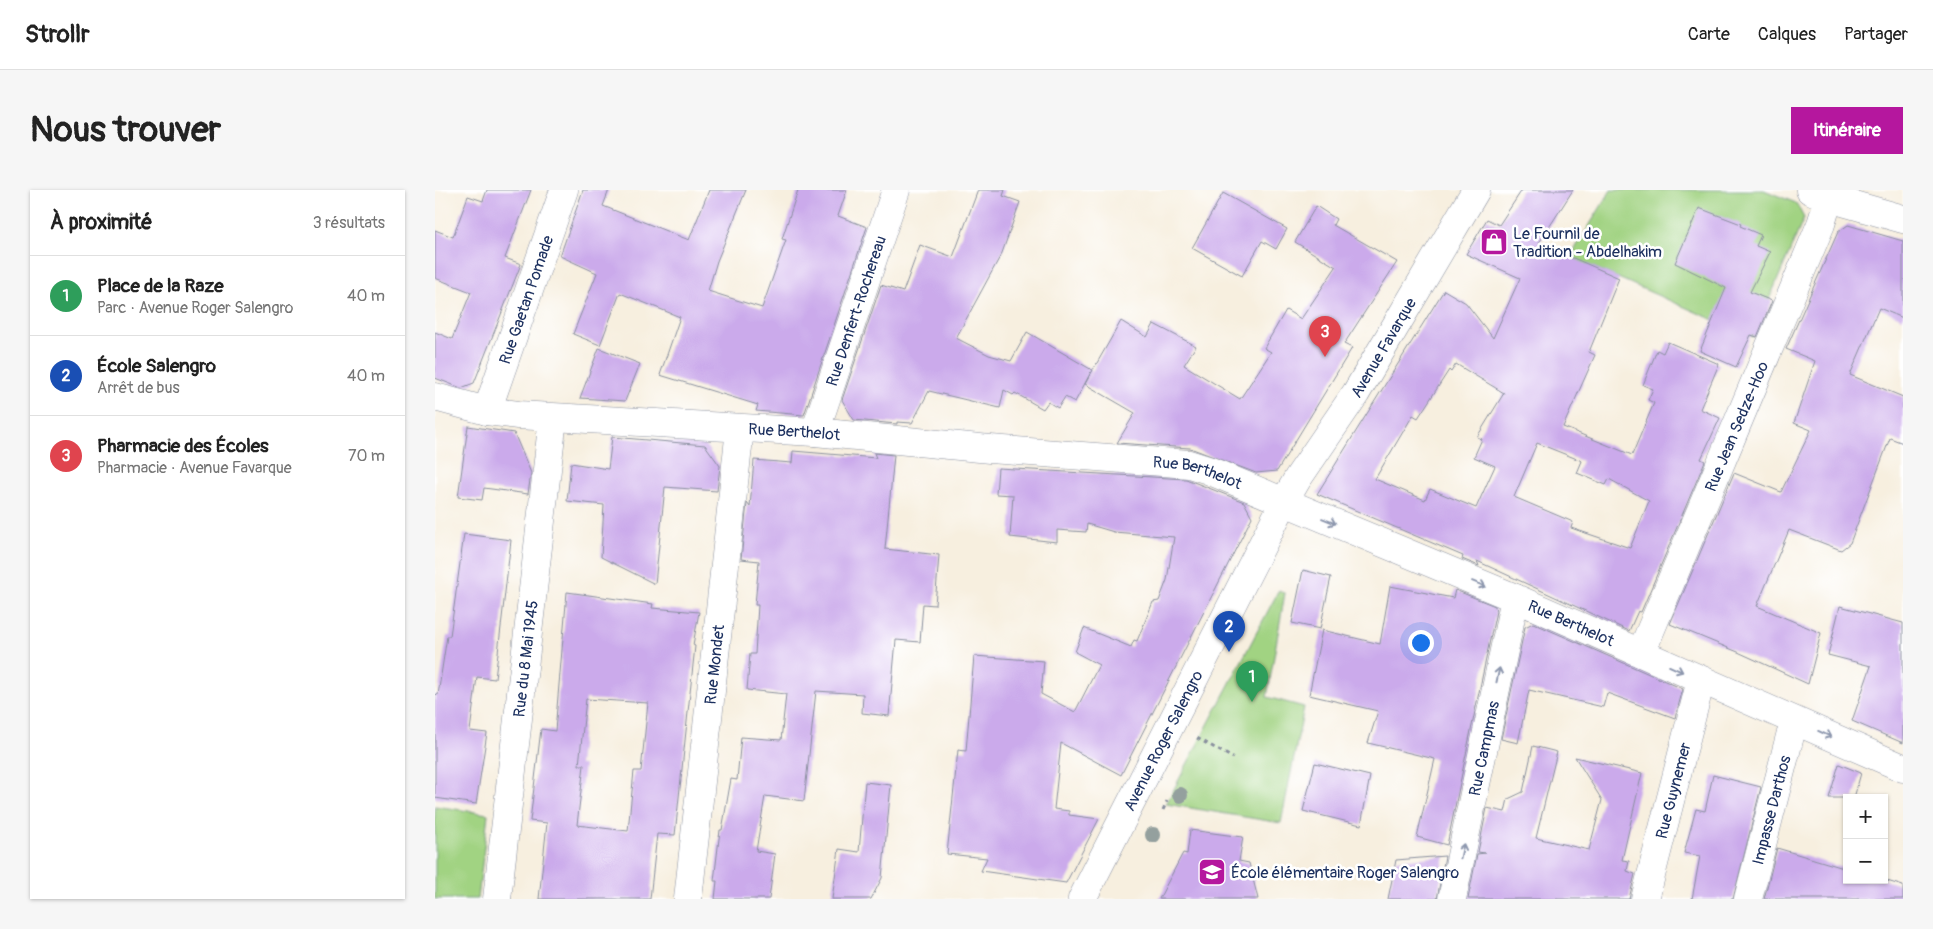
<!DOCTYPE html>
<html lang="fr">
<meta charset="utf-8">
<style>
body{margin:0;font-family:Pangolin,sans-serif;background:#f6f6f6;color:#222}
.controls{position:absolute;right:15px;bottom:15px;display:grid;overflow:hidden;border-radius:0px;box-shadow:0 1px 4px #0004}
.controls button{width:45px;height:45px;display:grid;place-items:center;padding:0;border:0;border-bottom:1px solid #e0e0e0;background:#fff;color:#222;font:25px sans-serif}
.you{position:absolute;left:985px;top:452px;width:18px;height:18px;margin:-12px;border:4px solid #fff;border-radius:50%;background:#1a73e8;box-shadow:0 0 0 8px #1a73e833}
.badge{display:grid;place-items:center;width:32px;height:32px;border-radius:50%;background:#b5179e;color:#fff;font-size:16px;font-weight:700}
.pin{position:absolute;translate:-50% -41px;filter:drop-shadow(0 1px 2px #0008)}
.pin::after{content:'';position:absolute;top:26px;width:18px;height:15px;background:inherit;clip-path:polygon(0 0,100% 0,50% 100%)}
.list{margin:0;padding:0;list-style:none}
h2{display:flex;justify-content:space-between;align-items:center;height:65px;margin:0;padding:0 20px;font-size:21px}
h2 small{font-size:16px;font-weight:400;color:#767676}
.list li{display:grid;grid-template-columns:32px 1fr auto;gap:15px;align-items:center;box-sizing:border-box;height:80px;padding:0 20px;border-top:1px solid #e0e0e0}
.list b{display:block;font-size:19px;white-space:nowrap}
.list p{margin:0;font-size:16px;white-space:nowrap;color:#767676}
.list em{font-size:16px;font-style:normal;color:#767676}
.map{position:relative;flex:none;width:1468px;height:709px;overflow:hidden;border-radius:0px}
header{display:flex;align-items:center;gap:30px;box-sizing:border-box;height:70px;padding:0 25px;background:#fff;border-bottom:1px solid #e0e0e0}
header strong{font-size:24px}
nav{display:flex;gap:28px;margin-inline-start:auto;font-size:18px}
.intro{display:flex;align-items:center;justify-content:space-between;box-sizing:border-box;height:120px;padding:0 30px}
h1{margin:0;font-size:35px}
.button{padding:12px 22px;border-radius:0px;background:#b5179e;color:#fff;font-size:18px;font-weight:700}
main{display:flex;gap:30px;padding:0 30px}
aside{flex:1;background:#fff;border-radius:0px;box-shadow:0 1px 4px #0004}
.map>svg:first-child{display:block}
</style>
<header>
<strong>Strollr</strong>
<nav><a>Carte</a><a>Calques</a><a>Partager</a></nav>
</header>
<div class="intro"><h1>Nous trouver</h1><a class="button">Itinéraire</a></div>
<main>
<aside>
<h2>À proximité<small>3 résultats</small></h2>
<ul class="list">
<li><span class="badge" style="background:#2e9e5b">1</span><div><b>Place de la Raze</b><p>Parc · Avenue Roger Salengro</p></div><em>40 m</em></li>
<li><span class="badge" style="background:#1a4fb4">2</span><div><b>École Salengro</b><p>Arrêt de bus</p></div><em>40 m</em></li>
<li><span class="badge" style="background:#e0444e">3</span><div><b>Pharmacie des Écoles</b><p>Pharmacie · Avenue Favarque</p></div><em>70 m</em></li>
</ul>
</aside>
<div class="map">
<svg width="1468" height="709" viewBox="0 0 1468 709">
<rect width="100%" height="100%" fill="#fff"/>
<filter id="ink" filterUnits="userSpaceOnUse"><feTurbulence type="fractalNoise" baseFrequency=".02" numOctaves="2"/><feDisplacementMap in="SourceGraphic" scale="10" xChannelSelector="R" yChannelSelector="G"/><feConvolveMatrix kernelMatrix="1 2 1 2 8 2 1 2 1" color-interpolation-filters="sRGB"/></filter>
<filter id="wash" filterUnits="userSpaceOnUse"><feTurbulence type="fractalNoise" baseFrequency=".0096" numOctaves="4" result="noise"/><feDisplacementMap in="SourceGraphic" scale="20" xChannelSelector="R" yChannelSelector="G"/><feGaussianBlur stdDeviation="1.12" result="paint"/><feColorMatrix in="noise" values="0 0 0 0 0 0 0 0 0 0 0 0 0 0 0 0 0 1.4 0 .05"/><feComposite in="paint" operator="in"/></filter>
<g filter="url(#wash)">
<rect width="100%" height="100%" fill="#f7efdf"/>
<!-- green -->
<g fill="#a1d382" stroke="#5e8170">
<path d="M1176 0H1329L1361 13 1369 28 1318 147 1135 67Z"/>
<path d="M844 400 850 403 832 507 869 517 846 633 731 614Z"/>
<path d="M0 616 53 624 43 709H0Z"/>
</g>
<g id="blocks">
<!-- building -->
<g fill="#cbaaeb" fill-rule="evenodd">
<path d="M52 0H96L70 68 86 74 39 193 26 198 0 188V142L17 149 36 102 0 88V40L18 47 33 6 48 11Z"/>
<path d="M148 0H174L168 16 254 50 274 0H311L282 71 273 101 327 118 351 50 347 49 363 0H412L403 26 432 37 369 225 321 221 323 215 225 185 245 127 185 103 165 155 138 144 162 83 125 66Z"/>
<path d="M543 0H570L568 6 585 12 567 63 521 148 554 165 576 171 592 142 657 180 640 212 630 207 623 218 613 212 608 219 580 203 578 205 569 200 565 218 494 201 477 233 462 232V234L419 230 407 210 446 95 468 102 485 55 518 67Z"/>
<path d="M1087 0H1138L1104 53 1184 88 1154 162 1160 165 1128 237 1197 265 1219 213 1213 210 1218 199 1208 195 1222 160 1228 163 1233 152 1284 174 1265 219 1285 228 1266 269 1270 271 1206 422 1203 421 1194 441 1042 371 1044 376 1027 369 1028 366 882 304 1009 100 1031 113 1058 148 1085 88 1031 64 1052 29 1064 35ZM1021 174 1069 203 1042 247 1047 249 1039 267 1060 276 1041 318 995 299 990 310 940 289 978 225 983 228 1014 180 1016 182ZM1102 253 1147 271 1142 283 1171 295 1174 289 1214 311 1195 358 1136 338 1138 332 1079 307Z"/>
<path d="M788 3 852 39 841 59 827 51 807 86 757 58Z"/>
<path d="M881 16 901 29 898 35 962 72 909 154 917 158 842 281 821 283 755 258 682 253 700 223 650 194 686 131 712 147 719 134 761 156 749 175 805 209 836 162 829 158 851 120 866 129 901 77 860 52Z"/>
<path d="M1264 18 1306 34 1305 36 1326 45 1321 56 1335 62 1315 102 1337 111 1322 147 1316 145 1301 177 1265 161 1291 98 1240 73Z"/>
<path d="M1413 35 1468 51V128L1444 118 1415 185 1468 207V253L1455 248 1415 353 1406 360 1354 340 1322 416 1386 443 1373 494 1303 462 1235 434 1299 283 1346 302 1376 240 1359 233 1380 171 1351 159 1403 42Z"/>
<path d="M164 158 205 174 190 211 145 208Z"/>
<path d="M33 236 79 243 96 283 93 304 49 298 47 310 23 307Z"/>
<path d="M177 247 270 255 285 276 282 301 230 297 220 394 166 367 169 315 132 311 136 273 173 279Z"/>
<path d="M358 261 441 268 439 263 459 265 450 359 504 365 500 415 488 414 485 452 461 450 454 526 427 523 428 504 381 501 369 611 330 606 321 661 340 664 334 709H280L282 691H279L285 640H287L296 589 302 590 306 547 346 550 351 504 312 500 315 464H320L323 415H320L324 371 306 369 312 313 315 317 319 270 357 273Z"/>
<path d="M563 278 751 289 809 312 817 327 686 585 626 553 619 619 634 621V625L664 629 631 693 546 681 552 668 512 664 523 560 531 561 539 466 609 471 606 504 640 522 664 475 640 462 649 438 696 457 699 450 702 451 718 412 724 411 732 390 739 347 679 342 652 334 651 342 622 340V352L575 347 578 305 561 304Z"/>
<path d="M29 344 76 350 60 489 42 487 35 541 52 543 41 614 0 608V504L3 505 12 446H15Z"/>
<path d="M868 380 896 387 885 439 857 433Z"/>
<path d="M955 396 1018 408 1020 400 1060 416 1061 421 1012 655 982 647 1000 569 933 553 943 521 874 505 887 440 945 454Z"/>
<path d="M132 402 218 414 217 418 264 422 258 455 260 456 240 645 222 644 215 709H104L112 633 95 631 106 539 120 541ZM151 509 213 513 206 581H199L193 641 142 635 149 575H144Z"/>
<path d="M1405 416 1468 433V553L1417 531 1436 476 1393 465Z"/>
<path d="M1098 433 1248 499 1240 528 1172 503 1168 517 1094 500 1083 553 1066 549 1090 437Z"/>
<path d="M1098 556 1122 562 1101 648 1154 660 1167 610 1140 567 1207 583 1187 670 1194 671 1192 681 1200 684 1194 709H1033L1042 664 1050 663 1043 662 1052 618 1070 622 1073 609 1088 602Z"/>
<path d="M880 573 935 586 926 635 868 621Z"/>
<path d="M1404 574 1426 583 1419 608H1394Z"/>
<path d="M1278 585 1326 597 1298 709H1257L1265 666 1249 663 1261 619 1270 621Z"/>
<path d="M430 592 456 595 447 688 436 709H397L404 659 424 662Z"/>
<path d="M755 640 808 647 804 671 814 673 823 709H724L748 663 752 664Z"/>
<path d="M1342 658 1412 679V690H1449L1468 696V709H1329Z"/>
<path d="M1010 666 1002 709H953L961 670Z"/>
</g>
</g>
</g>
<g filter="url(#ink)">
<use href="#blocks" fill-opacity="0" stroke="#898f9e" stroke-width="1"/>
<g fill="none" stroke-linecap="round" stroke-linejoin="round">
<!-- street casing -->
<g stroke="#898f9e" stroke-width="29">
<g id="street">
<path d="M1375 0 1394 8 1468 29"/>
<path id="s1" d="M0 207 52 221 83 225 380 242 555 259 754 274 773 280 1080 408 1468 578"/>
<path id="s2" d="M52 221 129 0"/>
<path id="s3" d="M380 242 461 0"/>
<path id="s4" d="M1206 463 1386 34 1394 8"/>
<path id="s5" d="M62 709 118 228"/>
<path id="s6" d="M253 709 305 239"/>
<path id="s7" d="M1017 709 1080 408"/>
<path id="s8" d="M1210 709 1266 490"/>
<path id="s9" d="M1313 709 1355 546 1361 532"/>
</g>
</g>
<!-- secondary casing -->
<g stroke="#898f9e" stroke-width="29">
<g id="secondary">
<path id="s10" d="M647 709 849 312 863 288 921 203 1041 0"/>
</g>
</g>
<!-- path -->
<g stroke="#898f9e" stroke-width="3" stroke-dasharray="4 4" stroke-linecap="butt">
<path d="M762 548 798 568"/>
<path d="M728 620 732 611"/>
</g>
<!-- street -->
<use href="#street" stroke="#fff" stroke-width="28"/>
<!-- secondary -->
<use href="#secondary" stroke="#fff" stroke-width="28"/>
</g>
<!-- trees -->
<g fill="#94a09e">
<circle cx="745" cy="605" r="8"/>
<circle cx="718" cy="645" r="8"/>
</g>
<!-- one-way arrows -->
<defs><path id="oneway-shaft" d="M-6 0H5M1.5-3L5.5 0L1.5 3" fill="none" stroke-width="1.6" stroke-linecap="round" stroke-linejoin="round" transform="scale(1.25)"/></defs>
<g stroke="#8d97ae">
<use href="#oneway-shaft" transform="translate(894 331) rotate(22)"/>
<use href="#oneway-shaft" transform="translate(1044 394) rotate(22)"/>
<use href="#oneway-shaft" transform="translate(1241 479) rotate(24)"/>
<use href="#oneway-shaft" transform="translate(1063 485) rotate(-78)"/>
<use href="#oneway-shaft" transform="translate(1390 544) rotate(24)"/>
<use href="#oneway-shaft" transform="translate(1027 661) rotate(-78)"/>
</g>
</g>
<!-- icons -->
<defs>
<g id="shop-square" transform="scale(1.4375)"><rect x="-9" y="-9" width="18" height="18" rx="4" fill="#b5179e" stroke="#fff"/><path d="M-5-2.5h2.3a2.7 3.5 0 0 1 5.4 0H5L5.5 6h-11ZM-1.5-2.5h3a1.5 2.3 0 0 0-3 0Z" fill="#fff"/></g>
<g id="school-square" transform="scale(1.4375)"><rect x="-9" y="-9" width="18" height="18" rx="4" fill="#b5179e" stroke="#fff"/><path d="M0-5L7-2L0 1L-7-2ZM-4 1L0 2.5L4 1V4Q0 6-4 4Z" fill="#fff"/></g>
</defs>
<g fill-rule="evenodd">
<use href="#shop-square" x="1059" y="52"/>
<use href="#school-square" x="777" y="682"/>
</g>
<g text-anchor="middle" stroke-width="5" stroke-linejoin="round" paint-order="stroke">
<!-- poi labels -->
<g font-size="16" fill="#1b2f5e" stroke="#fff" text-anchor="start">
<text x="1078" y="49">Le Fournil de<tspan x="1078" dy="18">Tradition - Abdelhakim</tspan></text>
<text x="796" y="688">École élémentaire Roger Salengro</text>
</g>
<!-- street labels -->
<g font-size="16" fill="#1b2f5e" stroke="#fff">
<text dy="6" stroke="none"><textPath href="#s2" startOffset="118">Rue Gaetan Pomade</textPath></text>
<text dy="6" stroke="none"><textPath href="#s3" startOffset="128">Rue Denfert-Rochereau</textPath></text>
<text dy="6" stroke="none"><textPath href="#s10" startOffset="629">Avenue Favarque</textPath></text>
<text dy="6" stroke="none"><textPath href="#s4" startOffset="246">Rue Jean Sedze-Hoo</textPath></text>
<text dy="6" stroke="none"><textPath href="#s1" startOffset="362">Rue Berthelot</textPath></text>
<text dy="6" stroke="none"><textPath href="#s1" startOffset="768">Rue Berthelot</textPath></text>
<text dy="6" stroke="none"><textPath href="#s1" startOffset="1172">Rue Berthelot</textPath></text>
<text dy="6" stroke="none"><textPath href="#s5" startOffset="242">Rue du 8 Mai 1945</textPath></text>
<text dy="6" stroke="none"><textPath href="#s6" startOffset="236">Rue Mondet</textPath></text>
<text dy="6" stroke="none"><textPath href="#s10" startOffset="178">Avenue Roger Salengro</textPath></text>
<text dy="6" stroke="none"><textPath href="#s7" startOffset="154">Rue Campmas</textPath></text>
<text dy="6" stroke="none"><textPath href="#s8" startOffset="112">Rue Guynemer</textPath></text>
<text dy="6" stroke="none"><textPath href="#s9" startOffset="92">Impasse Darthos</textPath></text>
</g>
</g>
</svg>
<div class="controls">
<button>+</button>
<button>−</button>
</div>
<div class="you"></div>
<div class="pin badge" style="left:817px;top:512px;background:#2e9e5b">1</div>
<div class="pin badge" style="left:794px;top:462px;background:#1a4fb4">2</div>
<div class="pin badge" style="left:890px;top:167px;background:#e0444e">3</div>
</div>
</main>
